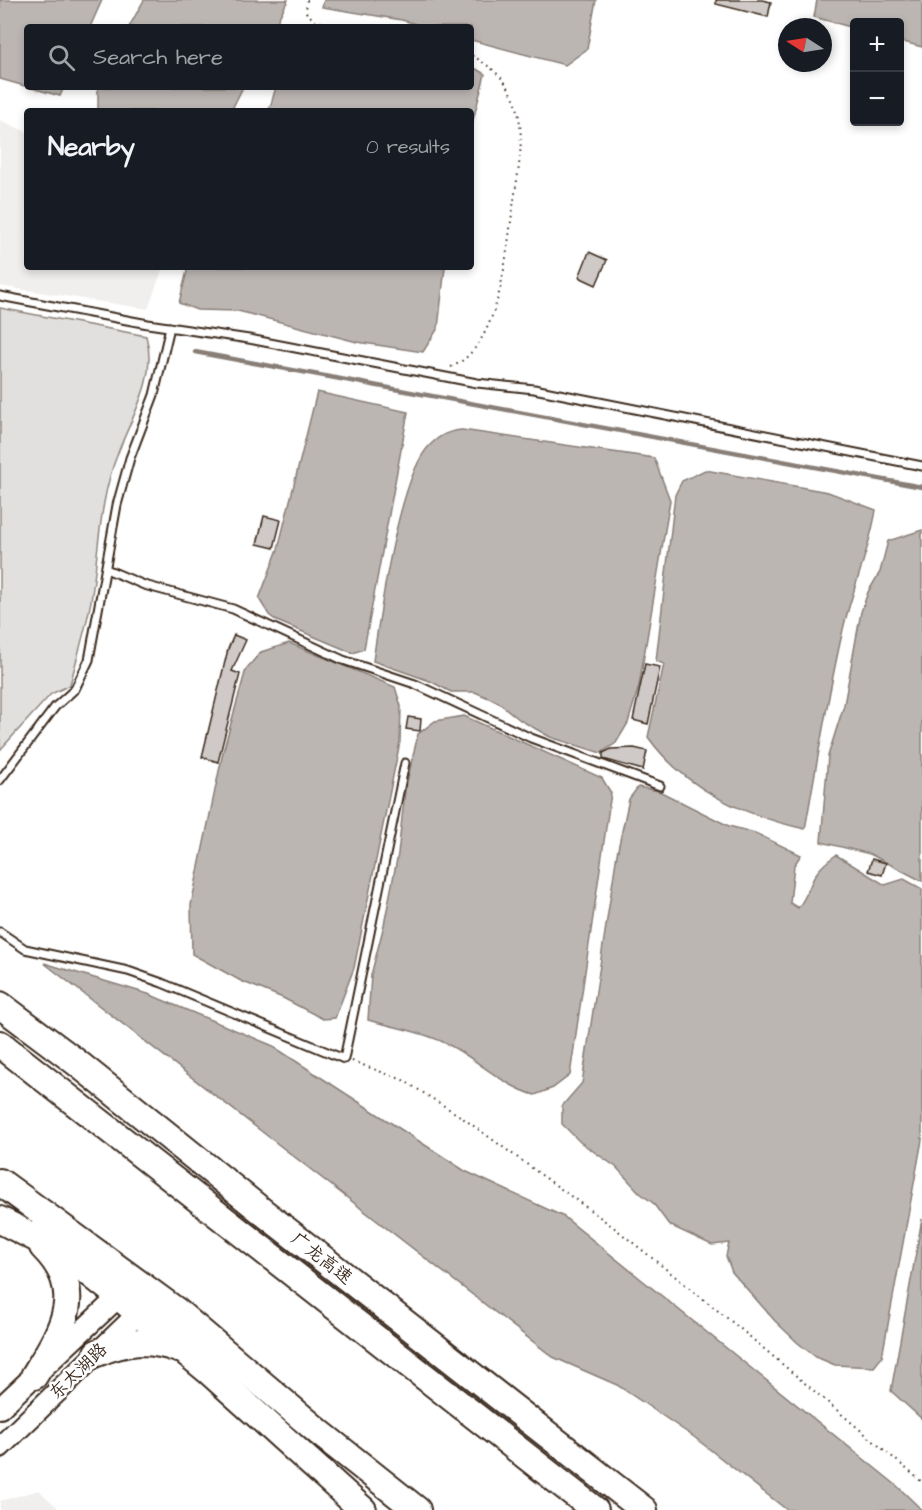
<!DOCTYPE html>
<meta charset="utf-8">
<style>
body{margin:0;font-family:"Architects Daughter","LXGW WenKai TC",sans-serif;background:#20242c;color:#f1f3f6}
.controls{position:absolute;right:18px;top:18px;display:grid;overflow:hidden;border-radius:6px;box-shadow:0 3px 9px #0003}
.controls button{width:54px;height:54px;display:grid;place-items:center;padding:0;border:0;border-bottom:2px solid #363941;background:#171b24;color:#f1f3f6;font:30px sans-serif}
.compass{position:absolute;left:778px;top:18px;width:54px;height:54px;border-radius:50%;background:#171b24;box-shadow:0 3px 9px #0003;rotate:282deg}
.list{margin:0;padding:0;list-style:none}
h2{display:flex;justify-content:space-between;align-items:center;height:78px;margin:0;padding:0 24px;font-size:26px}
h2 small{font-size:20px;font-weight:400;color:#9ea1a6}
.icon{flex:none;width:33px;height:33px;fill:none;stroke:currentColor;stroke-width:2;stroke-linecap:round;stroke-linejoin:round}
.map{position:relative;flex:none;width:922px;height:1510px;overflow:hidden}
.search{position:absolute;background:#171b24;box-shadow:0 3px 9px #0003;left:24px;top:24px;width:450px;height:66px;display:flex;align-items:center;gap:15px;box-sizing:border-box;padding:0 21px;border-radius:6px;color:#9ea1a6;font-size:22px}
.panel{position:absolute;background:#171b24;box-shadow:0 3px 9px #0003;left:24px;top:108px;width:450px;height:162px;border-radius:6px}
.map>svg:first-child{display:block}
</style>
<div class="map">
<svg width="922" height="1510" viewBox="0 0 922 1510">
<rect width="100%" height="100%" fill="#fff"/>
<filter id="ink" filterUnits="userSpaceOnUse"><feTurbulence type="fractalNoise" baseFrequency=".0167" numOctaves="2"/><feDisplacementMap in="SourceGraphic" scale="12" xChannelSelector="R" yChannelSelector="G"/><feConvolveMatrix kernelMatrix="1 2 1 2 8 2 1 2 1" color-interpolation-filters="sRGB"/></filter>
<g filter="url(#ink)">
<!-- built -->
<g fill="#f1efee">
<path d="M0 120 27 132V267H163L148 309 0 286Z"/>
<path d="M39 1490 60 1510H0V1501Z"/>
</g>
<!-- green -->
<path fill="#e2e0de" stroke="#8e857e" stroke-width="1.5" d="M0 308 146 336C158 378 132 415 118 453 99 499 99 552 91 601 86 629 77 657 70 685L51 694 0 750Z"/>
<!-- water -->
<g fill="#bcb6b3" stroke="#887e77" stroke-width="1.5">
<path d="M0 0H102L90 27H27V87H64L60 96 0 79Z"/>
<path d="M144 0H288L274 27H129Z"/>
<path d="M324 0H596L587 49 565 65 471 40V27H426L402 20 322 7Z"/>
<path d="M817 0H922V47L900 41V22H854V28L814 17Z"/>
<path d="M471 66 485 74 471 128V111H269L276 87H471Z"/>
<path d="M98 87H243L231 111H98Z"/>
<path d="M188 267H445L438 328 423 352 357 342 238 311 197 310 179 303Z"/>
<path d="M317 392 408 412 364 649 353 653 277 621 269 615 259 599 278 549Z"/>
<path d="M462 430 654 458 670 500 639 686 628 723 616 743 601 753 550 737 520 720 498 702 475 692H451L430 681 373 661C380 614 399 475 430 445 440 435 449 431 462 430Z"/>
<path d="M705 470 828 492 876 510C869 553 851 592 842 634 827 699 817 764 805 829 743 815 686 790 648 737L664 664 656 661 675 495 682 481Z"/>
<path d="M922 530V881L870 854 821 842 828 756 844 705 861 612 868 592 880 572 888 541Z"/>
<path d="M289 643 395 687 401 706 400 742 354 968 335 1018 323 1019 283 998 241 981 192 954 191 905 223 752 246 669 261 652Z"/>
<path d="M464 716 602 778 611 793 570 1075 553 1088 535 1095C500 1085 476 1057 443 1042 420 1031 392 1027 368 1020L371 975 384 925 398 854 405 791 418 734 435 721Z"/>
<path d="M638 787 659 791 729 826 755 833 801 855 794 865 790 903 798 908C815 885 807 875 836 855L885 885 904 879 922 889V1140L882 1357 874 1367 835 1365 816 1357 798 1343 775 1321 732 1272 726 1256 729 1243 712 1245 669 1225 653 1203 640 1193 616 1167 580 1142 562 1124V1106L582 1083 617 854 629 799Z"/>
<path d="M44 963 148 994 271 1045 465 1171 564 1217 896 1485 922 1510H787L694 1437 617 1385 553 1357Z"/>
<path d="M922 1219V1419L891 1391Z"/>
</g>
<g fill="none" stroke-linecap="round" stroke-linejoin="round">
<!-- stream -->
<path stroke="#887e77" stroke-width="4.5" d="M195 352 922 487"/>
</g>
<!-- building -->
<g fill="#cfcac7" stroke="#3b2a1e" stroke-width="1.5">
<path d="M716 0H762L771 2 768 17 716 4Z"/>
<path d="M589 252 607 260 596 285 579 277Z"/>
<path d="M264 516 281 520 274 548 257 544Z"/>
<path d="M234 635 246 640 232 671 240 674 218 762 202 757 228 649Z"/>
<path d="M645 664 660 667 648 724 633 720Z"/>
<path d="M408 717 421 719 420 731 406 729Z"/>
<path d="M634 748 647 751 643 770 603 759V753L611 749Z"/>
<path d="M872 859 886 863 882 875 868 871Z"/>
</g>
<g fill="none" stroke-linecap="round" stroke-linejoin="round">
<!-- lane casing -->
<g stroke="#3b2a1e" stroke-width="11">
<g id="lane">
<path d="M0 296 148 324 249 339 477 383 534 389 922 466"/>
<path d="M106 569 144 585 233 609 343 660 415 684 531 738 660 786"/>
<path d="M0 780 55 707 75 689 89 660 117 505 130 458 154 395 170 327"/>
<path d="M0 932 25 949 128 971 162 983 344 1059 405 763"/>
</g>
</g>
<!-- secondary casing -->
<g stroke="#3b2a1e" stroke-width="24">
<g id="secondary">
<path d="M0 1408 129 1287"/>
<path d="M0 1447 147 1305"/>
</g>
</g>
<!-- highway casing -->
<g stroke="#3b2a1e" stroke-width="30">
<g id="highway">
<path d="M0 1005 76 1062 263 1212 644 1510"/>
<path d="M0 1044 595 1510"/>
<path d="M0 1182 175 1310 320 1433 417 1510"/>
<path d="M0 1220 63 1252 106 1286 211 1373 363 1510"/>
<path d="M97 1353C125 1341 149 1338 178 1349"/>
<path d="M34 1376C62 1330 88 1292 43 1247"/>
</g>
</g>
<!-- path -->
<g stroke="#3b2a1e" stroke-width="2" stroke-dasharray="1.5 4.5" stroke-linecap="butt">
<path d="M307 0 306 12 315 21 342 27"/>
<path d="M451 367C501 346 506 253 513 207 517 178 524 146 519 117 515 87 496 69 471 55"/>
<path d="M352 1061 403 1080 460 1116 612 1226 737 1326 922 1482"/>
</g>
<!-- lane -->
<use href="#lane" stroke="#fff" stroke-width="7"/>
<!-- secondary -->
<use href="#secondary" stroke="#fff" stroke-width="20"/>
<!-- highway -->
<use href="#highway" stroke="#fff" stroke-width="26"/>
</g>
</g>
<g text-anchor="middle" stroke-width="5" stroke-linejoin="round" paint-order="stroke">
<!-- street labels -->
<g font-size="18" fill="#3b2a1e" stroke="#fff">
<text transform="translate(322 1258) rotate(38)" y="6">广龙高速</text>
<text transform="translate(78 1371) rotate(-44)" y="6">东太湖路</text>
</g>
</g>
</svg>
<div class="controls">
<button>+</button>
<button>−</button>
</div>
<svg class="compass" viewBox="-18 -18 36 36"><path d="M0-13l5 13h-10z" fill="#e53935"/><path d="M0 13l5-13h-10z" fill="#9ea1a6"/></svg>
<div class="search"><svg class="icon" aria-label="search" viewBox="0 0 24 24"><circle cx="10" cy="10" r="6"/><path d="M15 15l6 6"/></svg>Search here</div>
<section class="panel">
<h2>Nearby<small>0 results</small></h2>
<ul class="list">
</ul>
</section>
</div>
